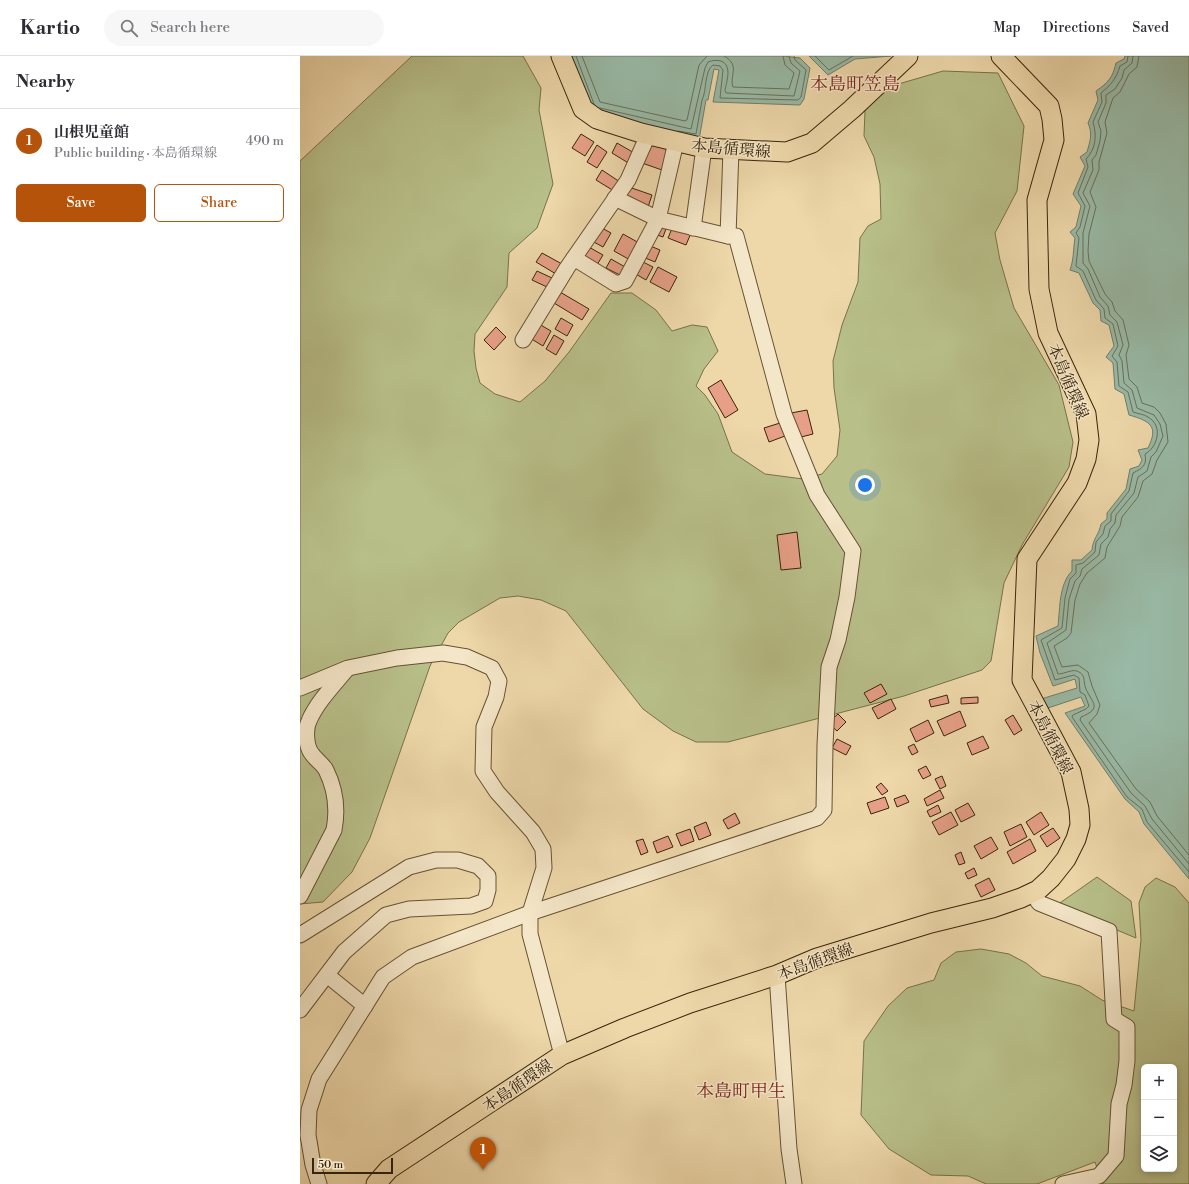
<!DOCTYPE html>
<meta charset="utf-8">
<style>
body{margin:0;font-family:"Libre Bodoni","Noto Serif JP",serif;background:#f7f7f7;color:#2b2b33}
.controls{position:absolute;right:12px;bottom:12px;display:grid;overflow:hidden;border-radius:6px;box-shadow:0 2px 6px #0003}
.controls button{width:36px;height:36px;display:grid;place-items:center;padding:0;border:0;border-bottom:1px solid #e1e1e2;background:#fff;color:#2b2b33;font:20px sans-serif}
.scale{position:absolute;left:12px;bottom:10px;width:81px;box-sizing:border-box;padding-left:4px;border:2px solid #39250b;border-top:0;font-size:11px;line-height:14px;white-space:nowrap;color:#39250b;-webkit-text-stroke:3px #f4e6c8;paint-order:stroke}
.you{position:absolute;left:565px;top:429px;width:14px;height:14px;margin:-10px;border:3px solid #fff;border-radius:50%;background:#1a73e8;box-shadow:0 0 0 6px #1a73e833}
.badge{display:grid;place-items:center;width:26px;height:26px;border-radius:50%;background:#b45309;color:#fff;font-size:13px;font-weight:700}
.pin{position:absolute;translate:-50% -33px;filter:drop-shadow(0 1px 2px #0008)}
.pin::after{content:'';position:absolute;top:21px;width:14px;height:12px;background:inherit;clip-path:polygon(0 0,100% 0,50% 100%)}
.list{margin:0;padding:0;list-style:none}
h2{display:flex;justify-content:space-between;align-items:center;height:52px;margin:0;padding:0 16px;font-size:17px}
h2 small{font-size:13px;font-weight:400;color:#7c7c81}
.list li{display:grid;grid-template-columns:26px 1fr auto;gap:12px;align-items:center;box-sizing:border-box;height:64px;padding:0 16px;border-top:1px solid #e1e1e2}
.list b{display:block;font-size:15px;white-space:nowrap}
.list p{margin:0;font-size:13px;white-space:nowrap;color:#7c7c81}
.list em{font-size:13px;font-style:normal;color:#7c7c81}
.actions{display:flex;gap:8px;padding:12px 16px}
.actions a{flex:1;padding:9px 0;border:1px solid #b45309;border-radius:6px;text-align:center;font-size:14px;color:#b45309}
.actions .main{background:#b45309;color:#fff}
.icon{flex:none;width:22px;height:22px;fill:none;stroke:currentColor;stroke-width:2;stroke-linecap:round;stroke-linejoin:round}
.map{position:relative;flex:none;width:889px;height:1128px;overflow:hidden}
header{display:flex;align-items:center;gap:24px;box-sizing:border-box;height:56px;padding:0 20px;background:#fff;border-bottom:1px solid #e1e1e2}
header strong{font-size:19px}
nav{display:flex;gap:22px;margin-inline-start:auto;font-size:14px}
.search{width:280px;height:36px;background:#f7f7f7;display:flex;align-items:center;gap:10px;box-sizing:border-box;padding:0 14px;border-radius:22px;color:#7c7c81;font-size:15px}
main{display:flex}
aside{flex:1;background:#fff}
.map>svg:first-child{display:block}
</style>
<header>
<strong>Kartio</strong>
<div class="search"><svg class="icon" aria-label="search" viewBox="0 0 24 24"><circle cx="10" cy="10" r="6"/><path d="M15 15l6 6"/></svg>Search here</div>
<nav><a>Map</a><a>Directions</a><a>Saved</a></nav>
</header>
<main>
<aside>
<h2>Nearby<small></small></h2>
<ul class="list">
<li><span class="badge">1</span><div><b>山根児童館</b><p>Public building · 本島循環線</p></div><em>490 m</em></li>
</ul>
<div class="actions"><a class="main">Save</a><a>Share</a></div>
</aside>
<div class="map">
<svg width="889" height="1128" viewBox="0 0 889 1128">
<rect width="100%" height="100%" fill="#eed8aa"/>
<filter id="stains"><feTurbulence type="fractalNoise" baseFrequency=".005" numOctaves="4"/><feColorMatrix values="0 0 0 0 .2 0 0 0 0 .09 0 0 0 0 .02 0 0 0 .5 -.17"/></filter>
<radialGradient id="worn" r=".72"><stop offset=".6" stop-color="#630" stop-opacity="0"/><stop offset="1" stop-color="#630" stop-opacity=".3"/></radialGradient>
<!-- green -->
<g fill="#b8bf89" stroke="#78724a" fill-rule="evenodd">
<path d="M112 0H223L241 32 239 54 253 128 237 172 209 197 207 231 175 278 174 295 176 312 180 327 195 338 220 346 245 325 269 296 311 237H332L356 254 372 275 392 269 407 271 418 295 404 313 396 330 405 339 418 358 432 396 465 418 503 423 522 418 537 400 540 374 534 332 533 305 542 269 558 226 560 182 568 170 581 163 580 128 574 101 564 80 565 55 574 43 595 29 643 15 698 17 724 70 717 135 695 177 700 204 714 252 759 329 773 386 769 411 722 489 704 527 691 605 682 614 604 640 428 686H396L373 675 343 653 266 555 241 544 218 540 200 542 159 566 148 577 130 610 70 782 52 816 23 846 0 848V105Z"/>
<path d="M797 821 831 845 836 882 757 849Z"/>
<path d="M856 822 875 831 889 847V1128H803L795 1106 737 1128H686L668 1120 631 1119 589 1093 561 1059 564 985 588 950 607 932 634 924 641 907 656 896 681 893 709 898 726 907 742 920 780 930 802 944 834 955 841 884 839 847 845 831ZM844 1011H874V1113H844Z"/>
</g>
<!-- water -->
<g fill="#99baa7" stroke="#737e69">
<path d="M266 0H483L500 2 510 12 504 43 500 49 413 46 419 14 414 13 408 44H406L399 84 289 59Z"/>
<path d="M509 0H591L555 3 528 19Z"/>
<path d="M825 0H889V823L844 768 839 756 825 743 765 657 785 650 781 641 745 653 741 643 777 632 775 623 753 630 740 597 736 580 758 570C760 552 759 528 772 515V504H781L792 494C793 482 799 479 801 468L807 463V457L826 433 830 413 839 410 842 404 838 394 848 392C859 370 850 365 829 359L824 338 815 333 813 307 806 301 814 290 809 269 801 265 800 254 793 247 779 217 770 214C774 203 773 194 775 182L770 176 776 171 781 150 773 138 785 110 780 101 787 96C790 85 793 78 788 67L798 44 796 35C808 27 813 21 816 7L824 3Z"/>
</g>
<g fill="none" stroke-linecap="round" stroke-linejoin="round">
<!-- shore -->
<g stroke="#697059" stroke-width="1">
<path d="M276 0 294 48"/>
<path d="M282 0 300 46 385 65 387 64 399 9 407 0"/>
<path d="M424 0C441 9 429 20 433 31L489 33 494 17 485 9 483 0"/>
<path d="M515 0 529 14 553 0"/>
<path d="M828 0 827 6 820 10C816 23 811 29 801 37L802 46 793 66C797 79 796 93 786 103L788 111 778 137 785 150 780 171 776 177 779 182 776 210 783 215 796 244 804 253 805 262 813 268 818 290 812 300 817 306 819 330 828 336 833 356C838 358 844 358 848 361 864 370 857 392 845 398 847 409 843 412 833 417L829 435 811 458V465L805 470 803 478 796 486 795 496 783 507 776 509V517L770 523 765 542 762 572 741 584 755 624 774 619 779 622 780 636 785 639 789 650 786 653 773 659 772 661 827 741 842 753 847 766 889 816"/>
<path d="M833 0 832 7 824 14 822 22 815 33 806 39V47L798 66 801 75 800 85 796 99 792 104 793 114 783 137 790 150 783 177V207L788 213 800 241 808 250 810 259 817 266 823 289 819 299 822 305 824 327 832 334 837 352 854 359 860 368 863 380 856 396 851 401 847 415 838 421 834 437 816 459 815 467 810 473 808 481 801 488 799 499 782 513 780 520 775 525 769 543 766 574 747 587 758 618C765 618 773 612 779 616 786 619 783 627 786 633 792 647 803 652 781 661L780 664 831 737 845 750 852 763 889 808"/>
<path d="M839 0 837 11 829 18 820 36 813 42 805 66 807 77 799 106V114L790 136 796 151 789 178 788 195 789 205 805 238 812 246 815 255 823 264 829 289 826 299 829 323 837 331 842 347 854 351 860 357 866 368 868 386 857 404 852 418 843 425 838 441 822 461 820 470 807 491 805 502 787 517 780 528 775 544 771 577 767 582 754 590 762 611 778 609 788 616 792 630 800 649 797 658 789 667 836 733 850 746 857 760 889 799"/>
<path d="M300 52 391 73 405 12 408 6C413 4 417 4 421 5 433 10 426 26 425 35L426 37 494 40 500 15 491 7 489 0"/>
<path d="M378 75 396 78 402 44C407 35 404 15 413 9L420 10 423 14 420 42 498 44 501 41 506 14 495 4 494 0"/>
</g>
</g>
<!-- building -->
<g fill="#e7a087" stroke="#39250b">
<path d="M281 78 294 86 285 100 272 92Z"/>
<path d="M350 85 370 91 362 114 342 107Z"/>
<path d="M317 87 336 98 330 108 312 97Z"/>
<path d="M297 89 307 96 297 112 287 106Z"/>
<path d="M302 114 320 126 314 135 296 124Z"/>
<path d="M326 130 352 139 348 151 322 142Z"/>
<path d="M357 166 367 170 363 181 352 177Z"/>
<path d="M373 170 391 177 386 189 368 182Z"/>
<path d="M300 171 311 177 303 191 292 185Z"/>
<path d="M323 178 341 188 332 205 314 195Z"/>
<path d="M348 189 360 194 355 206 343 201Z"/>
<path d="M287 190 303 199 295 212 280 202Z"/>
<path d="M242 197 262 208 256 218 236 206Z"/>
<path d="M311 203 327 212 322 220 306 212Z"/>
<path d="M341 205 353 211 346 224 334 217Z"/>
<path d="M358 211 377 221 369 236 350 226Z"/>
<path d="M237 215 252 222 247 231 232 224Z"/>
<path d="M260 236 289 253 282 264 254 247Z"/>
<path d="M261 262 273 269 267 280 255 273Z"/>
<path d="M239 268 251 275 243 290 230 282Z"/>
<path d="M196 271 206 281 194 294 184 284Z"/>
<path d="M254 279 264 285 256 299 246 293Z"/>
<path d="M421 324 438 354 425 362 408 332Z"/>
<path d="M507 354 513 378 497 382 491 357Z"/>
<path d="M480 367 485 380 469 386 464 372Z"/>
<path d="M497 476 501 512 481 514 477 479Z"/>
<path d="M581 628 587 638 570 647 564 637Z"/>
<path d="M647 639 649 647 631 651 629 644Z"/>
<path d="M678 641V647L661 648V642Z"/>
<path d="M591 643 596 653 578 663 572 652Z"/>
<path d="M660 655 666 670 644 680 637 665Z"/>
<path d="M538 658 546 666 537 675 528 667Z"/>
<path d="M713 659 722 674 714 679 705 664Z"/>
<path d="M628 664 634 677 616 686 610 673Z"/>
<path d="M683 680 689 692 672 699 667 687Z"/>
<path d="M537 683 551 690 546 699 532 692Z"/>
<path d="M614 688 618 696 612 699 608 691Z"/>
<path d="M626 710 631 719 623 723 618 714Z"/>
<path d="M642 720 646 730 640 733 635 723Z"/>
<path d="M581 727 588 735 582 739 576 731Z"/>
<path d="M640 734 644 742 627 750 624 743Z"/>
<path d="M605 739 609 746 597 751 594 743Z"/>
<path d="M585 741 589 752 571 758 567 747Z"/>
<path d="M668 747 675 759 661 766 655 754Z"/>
<path d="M638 749 641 756 630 761 627 755Z"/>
<path d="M651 756 658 769 639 779 632 766Z"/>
<path d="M741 756 749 769 734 779 726 766Z"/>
<path d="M435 757 440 767 428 773 423 764Z"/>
<path d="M406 766 411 779 399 784 394 771Z"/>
<path d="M721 768 727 781 710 790 704 776Z"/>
<path d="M753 772 760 782 747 791 740 780Z"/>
<path d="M390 773 394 785 381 790 376 778Z"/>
<path d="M368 780 373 791 357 797 353 786Z"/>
<path d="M691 781 698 793 681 803 674 790Z"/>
<path d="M343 783 348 796 341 799 336 785Z"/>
<path d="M730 783 736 795 713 808 707 796Z"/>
<path d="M661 796 665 807 659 809 655 799Z"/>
<path d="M674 812 677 819 668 823 665 817Z"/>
<path d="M689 822 695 834 681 841 675 829Z"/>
</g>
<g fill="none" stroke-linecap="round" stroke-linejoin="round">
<!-- minor casing -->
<g stroke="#665233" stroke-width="17">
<g id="minor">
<path d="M393 172 404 92"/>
<path d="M428 180 431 93"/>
<path d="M274 202 316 228 325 225 358 163 315 142"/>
<path d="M223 284 267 212 328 124 348 79"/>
<path d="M0 632 48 612 97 602 143 597 167 601 192 612 199 625 196 641 184 671 183 715 197 736 233 776 243 793 244 812 230 857V878L262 999"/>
<path d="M732 837 739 847 809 875 814 963 827 971V1005L824 1029 819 1048 816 1100 799 1120 763 1128"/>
<path d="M0 840 34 774C38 753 36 734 26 714 23 708 16 704 12 698 6 691 5 673 9 665 17 646 34 629 47 613"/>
<path d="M0 879 109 811 136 804H158L178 810 188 820V834L185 845 171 850 109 853 86 859 44 896 0 954"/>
<path d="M27 919 65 950"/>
<path d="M477 919 489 1093 494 1128"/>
<path d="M19 1128 13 1109 8 1079 9 1054 19 1023 83 921 112 901 230 857 517 762 524 754 525 689 529 611 538 584 547 541 553 495 517 439 484 358 436 180H428L358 163 376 86"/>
</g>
</g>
<!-- major casing -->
<g stroke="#39250b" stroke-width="21">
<g id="major">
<path d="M261 0 283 53 297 63 341 77 404 92 487 96 512 87 552 53 608 0"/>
<path d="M76 1128 89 1113 262 999 325 972 390 947 477 919 517 902 631 867 692 852 721 842 738 834 751 822 766 803 776 783 780 769 779 753 771 716 722 624 727 503 777 427 786 403 789 384 786 358 748 277 739 233 737 144 754 84 752 63 749 50 701 0"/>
</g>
</g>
<!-- minor -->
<use href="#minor" stroke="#f4e6c8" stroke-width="15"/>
<!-- major -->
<use href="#major" stroke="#eed8aa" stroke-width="19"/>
</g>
<g text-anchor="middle" stroke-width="3" stroke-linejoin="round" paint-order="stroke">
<!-- street labels -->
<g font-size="16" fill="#39250b" stroke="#f4e6c8">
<text transform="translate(431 92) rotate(5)" y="6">本島循環線</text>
<text transform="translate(769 325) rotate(67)" y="6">本島循環線</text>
<text transform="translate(751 681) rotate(63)" y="6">本島循環線</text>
<text transform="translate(515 905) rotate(-20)" y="6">本島循環線</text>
<text transform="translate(217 1029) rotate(-34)" y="6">本島循環線</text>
</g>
<!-- quarter labels -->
<g font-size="18" fill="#7a1f14" stroke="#f4e6c8">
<text x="555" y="34">本島町笠島</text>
<text x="441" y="1041">本島町甲生</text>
</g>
</g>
<rect width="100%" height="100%" filter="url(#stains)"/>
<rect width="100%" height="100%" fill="url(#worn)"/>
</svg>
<div class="controls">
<button>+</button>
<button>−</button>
<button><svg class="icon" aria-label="layers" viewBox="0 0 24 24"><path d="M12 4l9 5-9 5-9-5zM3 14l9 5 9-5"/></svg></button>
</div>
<div class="scale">50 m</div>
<div class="you"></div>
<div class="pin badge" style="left:183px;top:1114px">1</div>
</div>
</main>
